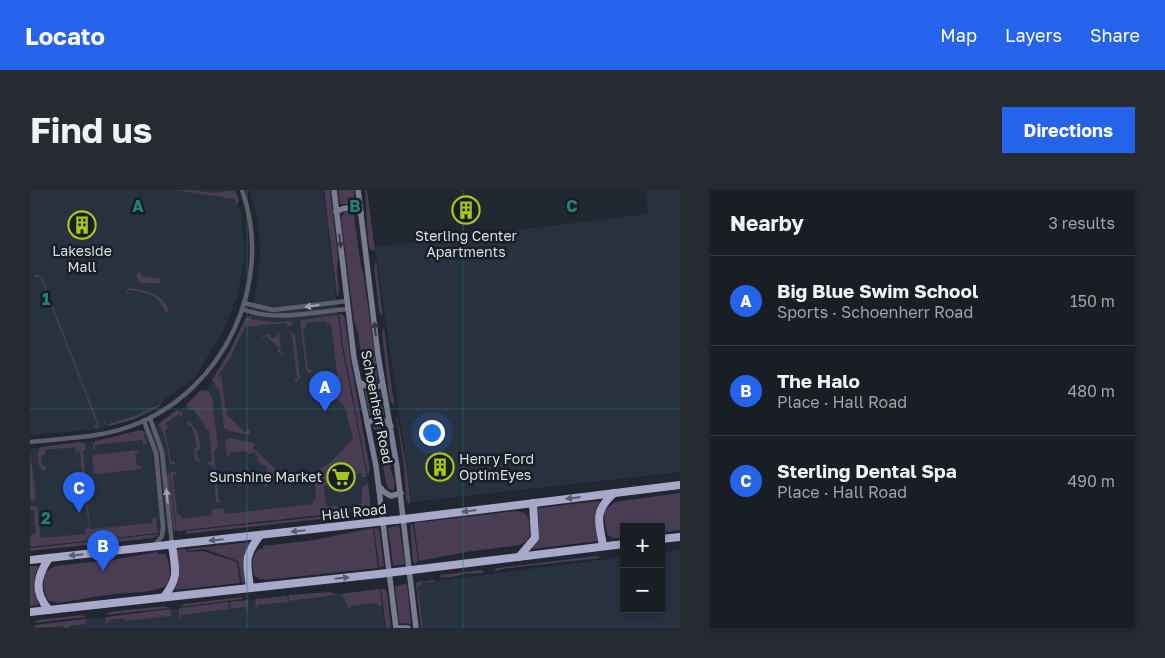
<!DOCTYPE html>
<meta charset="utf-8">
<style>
body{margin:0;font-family:"Golos Text",sans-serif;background:#262a31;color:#f1f3f6}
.controls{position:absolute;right:15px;bottom:15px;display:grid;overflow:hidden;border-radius:0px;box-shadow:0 2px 8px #0003}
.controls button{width:45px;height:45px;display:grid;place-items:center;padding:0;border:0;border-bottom:1px solid #373b41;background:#191d24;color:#f1f3f6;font:25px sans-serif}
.you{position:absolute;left:401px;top:242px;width:18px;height:18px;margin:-12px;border:4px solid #fff;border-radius:50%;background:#1a73e8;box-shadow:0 0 0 8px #1a73e833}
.badge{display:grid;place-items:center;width:32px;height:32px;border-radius:50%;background:#2563eb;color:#fff;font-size:16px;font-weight:700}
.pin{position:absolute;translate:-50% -41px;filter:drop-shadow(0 1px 2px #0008)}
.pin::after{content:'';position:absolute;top:26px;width:18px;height:15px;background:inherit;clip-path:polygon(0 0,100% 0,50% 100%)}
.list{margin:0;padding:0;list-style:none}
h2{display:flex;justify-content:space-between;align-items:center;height:65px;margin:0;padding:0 20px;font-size:21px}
h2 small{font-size:16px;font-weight:400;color:#9fa2a6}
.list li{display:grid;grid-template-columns:32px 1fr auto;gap:15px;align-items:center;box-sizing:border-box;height:90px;padding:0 20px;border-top:1px solid #373b41}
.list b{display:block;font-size:19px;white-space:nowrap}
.list p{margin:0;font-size:16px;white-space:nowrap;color:#9fa2a6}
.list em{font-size:16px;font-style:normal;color:#9fa2a6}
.map{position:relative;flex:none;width:650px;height:438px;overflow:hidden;border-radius:0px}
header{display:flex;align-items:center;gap:30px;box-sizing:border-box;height:70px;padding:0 25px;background:#2563eb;color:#fff}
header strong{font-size:24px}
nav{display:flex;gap:28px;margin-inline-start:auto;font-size:18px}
.intro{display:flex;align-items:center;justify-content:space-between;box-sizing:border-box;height:120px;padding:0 30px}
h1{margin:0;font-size:35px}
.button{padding:12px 22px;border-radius:0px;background:#2563eb;color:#fff;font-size:18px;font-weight:700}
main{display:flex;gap:30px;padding:0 30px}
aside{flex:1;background:#191d24;border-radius:0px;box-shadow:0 2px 8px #0003}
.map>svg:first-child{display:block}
</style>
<header>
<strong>Locato</strong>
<nav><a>Map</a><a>Layers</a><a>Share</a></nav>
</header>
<div class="intro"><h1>Find us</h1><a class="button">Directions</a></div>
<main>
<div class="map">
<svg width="650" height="438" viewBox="0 0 650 438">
<rect width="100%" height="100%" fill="#212730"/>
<!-- built -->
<g fill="#28313f">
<path d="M0 0H202L211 22 215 65 207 107 194 139 165 188 113 225 70 239 0 245Z"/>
<path d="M219 0H293L312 157 336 275 341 320 0 357V259L114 244 157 216 178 198 220 129 227 94 230 64 228 29Z"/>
<path d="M616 0H650V282L382 312 345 57 618 24Z"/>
<path d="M650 360V438H393L388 393 594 367V419H631V362Z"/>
<path d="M348 399H350L355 438H0V436L261 405 300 402 305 404Z"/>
</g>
<!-- green -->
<g fill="#4a3c52">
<path d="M143 0H162L182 3 205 0 209 10 208 13 205 14 206 9Z"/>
<path d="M294 0H300L308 67 307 79 309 102 307 107Z"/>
<path d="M308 0H324L325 14H310Z"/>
<path d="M335 0H337L345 61 340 59 339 55C336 37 337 18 335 0Z"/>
<path d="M315 21 321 22 324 25 330 70 334 87 348 188 347 192 342 195H338L335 190 328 144 324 131 311 28Z"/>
<path d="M346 70 353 127 349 122 344 77Z"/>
<path d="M108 82H110L112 86 130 89 131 94C123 92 117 94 110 93L106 87Z"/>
<path d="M5 84 9 85 12 88 68 232V236L66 238 63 235H67V234L10 87H5Z"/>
<path d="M100 98C116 101 132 103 139 120L136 124C128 103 119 103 98 100L99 104H98L96 100Z"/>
<path d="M309 123 314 126 315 130 321 174 340 279 338 286 313 156Z"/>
<path d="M221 125V129C235 132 248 133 263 131V133L261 136H258L256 133 215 137 200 168 188 186 192 188 195 218 198 221 196 224 215 242 218 239 221 242 218 245 197 240 194 237 190 202 182 190 199 162 215 129Z"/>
<path d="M308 125 312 157 337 287H332L331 283 324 284 323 278 297 281 298 295 294 296V298L296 316H312L316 322 147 341 140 282H146V285H143L147 324 151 325 152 329 182 325V319L193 318 195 324 283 314V310L286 309 285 292 280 291V285L300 273 323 249 315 217 306 208 310 206 301 134H297L296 131 276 133V137L273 138 278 179 282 180 280 184 276 179 270 130Z"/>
<path d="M354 137 362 200 365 216 360 211 359 204 352 143Z"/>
<path d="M262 142 265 145 270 188 266 193 264 190 267 189 262 144 258 143Z"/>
<path d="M247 143H253L249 145 251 163H254V166L247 161 249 158 236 146 233 148 232 147 233 145 240 144 241 148 247 147Z"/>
<path d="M175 200 179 202 182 206 188 258 184 260V264L189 311 193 312 183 313 186 312 183 276 179 275 178 272 182 271 179 240 174 239 176 237 163 219 160 221 156 215 170 201Z"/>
<path d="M336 201 350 202 354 225H339L335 202Z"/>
<path d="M129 210 131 212 130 216 105 229 80 236 74 233 76 230V234H79L107 225 130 214Z"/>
<path d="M147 220 152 222V227L149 224 136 233 138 238 135 240 141 271 145 272V274L140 275C138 262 137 249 130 236L128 237 130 232Z"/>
<path d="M367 225 376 275 381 313H378L376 308 374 275 367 231Z"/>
<path d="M157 231 160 232 168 243 171 259 167 260 168 269 172 270 169 272 165 270 164 258 167 257 162 236 159 237Z"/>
<path d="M348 232 352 233 354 236 361 279 365 294 363 301 359 299 356 294 349 251 343 236Z"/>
<path d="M110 240 116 242 114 245 117 254 113 255V250H111L65 255V259H63V254L66 251Z"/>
<path d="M200 248 224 253 225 255 223 258 255 287 273 286 274 291 271 292 270 288 239 291 238 296H234L233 291 237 290 236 275H231L227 270 229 267 224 262 219 265 218 261 200 263 199 267H197L195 254 197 249Z"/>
<path d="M51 252 55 254 56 259 53 261 60 339 122 333V329L126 328 128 343 0 357 1 345 6 343 4 320H0V317L5 316 7 318 11 348 56 344 55 339 59 338 53 288H49V284H52L50 261 46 262 45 257 15 260V265L11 266 12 276H16V279L13 281C8 276 5 261 11 257Z"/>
<path d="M0 260 6 308 4 310 0 311Z"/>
<path d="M108 260 109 262 105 263 107 276H111V279L67 284 64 283 62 265Z"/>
<path d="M139 282 146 341H144L137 287Z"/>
<path d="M338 293 341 320 324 322 326 315 332 313V297Z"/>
<path d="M650 303V340L631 343V337H594V348H582L577 344 574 325 575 320 585 312Z"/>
<path d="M570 311 565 323 568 351 502 359 509 347 508 318Z"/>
<path d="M486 321 495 323 499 329 500 346 497 351 490 355 436 362 389 371 384 333Z"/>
<path d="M315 324 310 327 156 344V341Z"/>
<path d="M380 334 383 335 388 371 385 374 383 372Z"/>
<path d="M369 335 375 374 364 376 363 375 358 338Z"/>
<path d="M343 338 348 378 235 390 234 389H229L224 385C222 374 220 362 233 358V356L284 350Z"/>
<path d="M344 338 349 339 354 376 352 377 349 378V376Z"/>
<path d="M129 344 124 348 0 361V358Z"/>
<path d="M220 352 214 364 215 393H212L208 371 174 359 158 361V359Z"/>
<path d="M156 359 157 362 173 361 207 372 210 393 145 400 149 388 146 360Z"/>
<path d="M128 362V364H135C140 371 143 392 134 397 119 404 95 402 77 405 60 407 43 411 26 413V412L19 411C14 405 11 387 17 381 19 379 22 378 24 376L81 370Z"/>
<path d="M567 366 570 368 472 379 463 382 467 378Z"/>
<path d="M0 376H9C2 387 4 403 9 415L0 416Z"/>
<path d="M452 380 454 383 433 384 428 386 411 388 410 385Z"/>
<path d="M404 390V392H393L391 395 388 396 393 438H391L386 393 387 392Z"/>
<path d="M377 393 381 433V434L369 433 365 397Z"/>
<path d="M350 399 352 416H348L346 413 321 416 319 420 312 404Z"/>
<path d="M351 399H355L357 402 361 438H356Z"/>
<path d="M300 402 305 404V405L259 411V405Z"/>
<path d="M257 406 258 412 227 415V418L225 417 226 409Z"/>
<path d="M212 407V409L150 417 154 414Z"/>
<path d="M218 410V420L217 421 216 417 201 419 200 412Z"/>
<path d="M198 412 199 419 151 425V429L149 428V418Z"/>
<path d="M135 416 140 418 76 425 79 422Z"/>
<path d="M140 419 142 429 140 426 95 431 94 428 79 430 78 434 75 433 76 427Z"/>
<path d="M52 425 56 427 4 433 8 430Z"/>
<path d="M54 429H56V438L54 434 39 436V438H34V436L5 438V435Z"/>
</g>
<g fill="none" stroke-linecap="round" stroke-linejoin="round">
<!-- street -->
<g stroke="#5d5d6b" stroke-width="4.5">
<path d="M214 113 243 120 317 111"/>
<path d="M212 119C245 132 283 122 318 119"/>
<path d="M120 228 132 262 142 354"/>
<path d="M114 231 126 263 133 337 132 346 124 356"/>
<path d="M0 252C33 248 70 248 101 236 194 202 245 93 212 0"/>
</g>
<!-- secondary -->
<g stroke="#7b7b92" stroke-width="5.5">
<path d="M304 0 324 168 346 276 366 438"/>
<path d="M328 0 348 165 367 277 386 438"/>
<path d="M306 22C316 16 322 17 331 24"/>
<path d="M329 192 341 199 353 195"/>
<path d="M337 233C347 227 352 228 361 236"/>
<path d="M349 296 354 302 361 306 371 303"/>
<path d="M369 438H378"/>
</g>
<!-- highway -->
<g stroke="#a8a8cb" stroke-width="8">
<path d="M631 349 650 347"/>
<path d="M573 356C569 331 563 322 584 303"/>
<path d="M489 367 505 348 503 313"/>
<path d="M19 368C7 386 3 402 19 420"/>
<path d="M0 370 374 329 650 295"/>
<path d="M220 398C217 371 213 368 230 345"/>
<path d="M134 407C150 386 145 380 142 354"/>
<path d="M0 422 349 384 594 354"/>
</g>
</g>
<!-- one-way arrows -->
<defs><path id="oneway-solid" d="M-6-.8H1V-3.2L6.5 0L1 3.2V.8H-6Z" transform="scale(1.25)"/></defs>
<g fill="#363a46">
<use href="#oneway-solid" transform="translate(310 51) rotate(83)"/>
<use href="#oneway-solid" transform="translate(345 139) rotate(-97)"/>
</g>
<g fill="#a2a4ae">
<use href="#oneway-solid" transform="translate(282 116) rotate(172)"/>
<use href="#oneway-solid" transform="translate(137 306) rotate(-96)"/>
</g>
<g fill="#595c70">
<use href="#oneway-solid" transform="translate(543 308) rotate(173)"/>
<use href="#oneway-solid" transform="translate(439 321) rotate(173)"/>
<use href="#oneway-solid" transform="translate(268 341) rotate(174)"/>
<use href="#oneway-solid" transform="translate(186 350) rotate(174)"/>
<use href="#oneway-solid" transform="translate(46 365) rotate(174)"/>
<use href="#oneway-solid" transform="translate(312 388) rotate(-6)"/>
</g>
<!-- grid -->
<path fill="none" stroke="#23807a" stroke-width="1" stroke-opacity="0.55" d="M217 0V438M433 0V438M0 219H650"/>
<!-- icons -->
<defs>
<g id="building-ring" transform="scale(1.4375)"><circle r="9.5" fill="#181e26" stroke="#aac717" stroke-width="1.5"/><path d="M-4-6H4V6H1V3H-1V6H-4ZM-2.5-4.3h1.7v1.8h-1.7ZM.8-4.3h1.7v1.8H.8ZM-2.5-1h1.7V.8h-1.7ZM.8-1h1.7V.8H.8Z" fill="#aac717"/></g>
<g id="supermarket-ring" transform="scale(1.4375)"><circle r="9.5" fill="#181e26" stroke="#aac717" stroke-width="1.5"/><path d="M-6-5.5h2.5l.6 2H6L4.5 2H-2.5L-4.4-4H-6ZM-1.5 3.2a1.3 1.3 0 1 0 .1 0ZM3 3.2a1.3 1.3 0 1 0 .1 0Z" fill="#aac717"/></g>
</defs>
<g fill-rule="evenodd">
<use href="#building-ring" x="436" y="20"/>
<use href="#building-ring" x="52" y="35"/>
<use href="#building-ring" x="410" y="277"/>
<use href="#supermarket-ring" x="311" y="287"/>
</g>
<g text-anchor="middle" stroke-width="5" stroke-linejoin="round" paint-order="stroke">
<!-- poi labels -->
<g font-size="14" fill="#dbdfe5" stroke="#181e26">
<text x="436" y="51">Sterling Center<tspan x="436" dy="16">Apartments</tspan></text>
<text x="52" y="66">Lakeside<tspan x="52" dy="16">Mall</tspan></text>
<text x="429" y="274" text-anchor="start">Henry Ford<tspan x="429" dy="16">OptimEyes</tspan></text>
<text x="292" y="292" text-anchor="end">Sunshine Market</text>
</g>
<!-- street labels -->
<g font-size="14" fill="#dbdfe5" stroke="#181e26">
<text transform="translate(347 217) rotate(79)" y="5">Schoenherr Road</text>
<text transform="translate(324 322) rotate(-6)" y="5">Hall Road</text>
</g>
</g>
<g font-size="16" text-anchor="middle" font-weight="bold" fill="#23807a" stroke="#181e26" stroke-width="5" stroke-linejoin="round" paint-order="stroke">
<text x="108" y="22">A</text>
<text x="325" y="22">B</text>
<text x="542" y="22">C</text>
<text x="16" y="115">1</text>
<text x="16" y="334">2</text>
</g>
</svg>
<div class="controls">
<button>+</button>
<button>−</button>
</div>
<div class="you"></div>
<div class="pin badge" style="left:295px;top:222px">A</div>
<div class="pin badge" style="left:73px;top:381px">B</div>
<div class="pin badge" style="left:49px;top:323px">C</div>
</div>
<aside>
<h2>Nearby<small>3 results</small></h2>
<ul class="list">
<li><span class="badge">A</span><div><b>Big Blue Swim School</b><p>Sports · Schoenherr Road</p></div><em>150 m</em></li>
<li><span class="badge">B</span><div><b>The Halo</b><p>Place · Hall Road</p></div><em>480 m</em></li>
<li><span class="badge">C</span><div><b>Sterling Dental Spa</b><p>Place · Hall Road</p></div><em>490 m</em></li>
</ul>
</aside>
</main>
